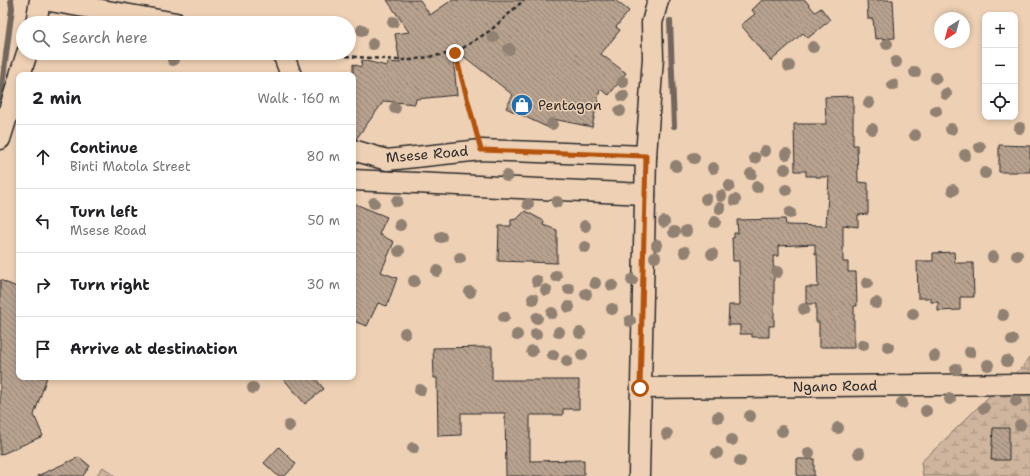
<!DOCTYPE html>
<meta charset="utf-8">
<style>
body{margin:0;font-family:"Shantell Sans",sans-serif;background:#f6f6f6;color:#202124}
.controls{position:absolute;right:12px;top:12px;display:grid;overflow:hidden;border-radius:8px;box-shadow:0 2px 6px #0003}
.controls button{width:36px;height:36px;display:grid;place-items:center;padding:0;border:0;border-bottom:1px solid #e0e0e0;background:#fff;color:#202124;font:20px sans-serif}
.compass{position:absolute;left:934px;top:12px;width:36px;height:36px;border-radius:50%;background:#fff;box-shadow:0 2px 6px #0003;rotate:216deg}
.stop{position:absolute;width:12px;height:12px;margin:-9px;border:3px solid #b45309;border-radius:50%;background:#fff}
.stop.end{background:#b45309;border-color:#fff;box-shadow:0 1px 4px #0008}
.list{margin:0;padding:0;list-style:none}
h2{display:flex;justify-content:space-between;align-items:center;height:52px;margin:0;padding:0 16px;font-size:17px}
h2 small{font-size:13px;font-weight:400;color:#757577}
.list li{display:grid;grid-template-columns:26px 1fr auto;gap:12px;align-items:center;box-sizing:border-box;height:64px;padding:0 16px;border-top:1px solid #e0e0e0}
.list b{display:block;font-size:15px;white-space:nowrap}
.list p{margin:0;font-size:13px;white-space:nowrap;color:#757577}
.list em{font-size:13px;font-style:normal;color:#757577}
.icon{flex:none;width:22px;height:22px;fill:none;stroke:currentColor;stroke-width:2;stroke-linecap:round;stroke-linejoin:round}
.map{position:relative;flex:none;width:1030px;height:476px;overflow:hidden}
.search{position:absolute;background:#fff;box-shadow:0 2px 6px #0003;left:16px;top:16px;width:340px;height:44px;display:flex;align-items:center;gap:10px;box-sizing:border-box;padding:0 14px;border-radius:22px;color:#757577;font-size:15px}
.panel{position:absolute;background:#fff;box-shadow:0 2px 6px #0003;left:16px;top:72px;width:340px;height:308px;border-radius:8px}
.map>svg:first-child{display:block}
</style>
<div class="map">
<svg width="1030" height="476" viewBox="0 0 1030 476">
<defs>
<pattern id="wetland-marsh" width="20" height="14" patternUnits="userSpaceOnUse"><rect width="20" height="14" fill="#cfb59e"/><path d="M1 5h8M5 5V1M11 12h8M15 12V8" fill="none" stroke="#a89381"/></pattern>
<pattern id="cemetery-stones" width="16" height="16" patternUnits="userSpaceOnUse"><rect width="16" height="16" fill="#cfb59e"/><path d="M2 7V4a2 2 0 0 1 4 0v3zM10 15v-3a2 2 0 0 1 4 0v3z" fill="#a89381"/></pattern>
<pattern id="building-back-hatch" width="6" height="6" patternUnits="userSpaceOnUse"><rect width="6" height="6" fill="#b8a28f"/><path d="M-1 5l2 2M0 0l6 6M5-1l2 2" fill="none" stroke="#968475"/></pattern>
</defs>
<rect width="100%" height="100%" fill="#eed0b4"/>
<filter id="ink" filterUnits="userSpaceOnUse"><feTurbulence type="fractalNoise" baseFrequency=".025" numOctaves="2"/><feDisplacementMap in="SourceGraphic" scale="8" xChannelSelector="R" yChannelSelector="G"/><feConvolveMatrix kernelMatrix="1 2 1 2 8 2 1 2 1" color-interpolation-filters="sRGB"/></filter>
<g filter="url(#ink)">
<!-- wetland -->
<path fill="url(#wetland-marsh)" stroke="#7d7064" d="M1030 357V476H923L921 462C947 439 971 413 997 389 1008 378 1022 370 1030 357Z"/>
<!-- cemetery -->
<path fill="url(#cemetery-stones)" stroke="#7d7064" d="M103 467 115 476H96Z"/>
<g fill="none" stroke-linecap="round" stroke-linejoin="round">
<!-- stream -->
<g stroke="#72665d" stroke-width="6">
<path d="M670 21 674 126"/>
<path d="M0 101 12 8 11 0"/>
</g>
</g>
<!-- building -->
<g fill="url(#building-back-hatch)" stroke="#2b2b2b">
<path d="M387 0H420L430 15 452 0H615L629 11 616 27 620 30 601 54 626 73 609 95 600 89 592 127 553 119 549 128 506 108 513 95 452 47 457 95 416 99 415 104 384 101 356 139H353V64L361 67 362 60 387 66 388 62 400 63 395 34 409 32Z"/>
<path d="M762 0H805L815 12 821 8 830 20 808 38 803 33 771 61 741 25 755 14 752 10Z"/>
<path d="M867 0H893L895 38 875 39 873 19H868Z"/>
<path d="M853 96V145H857L858 182 868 183V214L858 215V227L843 225V262H848V272H856L857 306H854V348H839V347H819V322H816V304H806V287H818L817 254H815V244L778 246V256H773L774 283V326H769V337H752V334H740V325H728L729 305H740L739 261H733L732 238H734V233H738L737 220 785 219 786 225 826 226 829 177H816V176H806V171H795L794 124H826L825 97Z"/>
<path d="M999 145 1030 146V172H999Z"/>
<path d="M353 203 387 217 379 234 394 242 381 272 397 278 387 306 378 303 367 326 353 321Z"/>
<path d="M525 211 544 221 543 225 557 230V263L498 261 499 226H511V220L517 219Z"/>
<path d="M954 252 955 263H973L974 297H960V310L938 311V302H931V298H918L917 261H933V253Z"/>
<path d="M0 280 19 288V377H47L34 415 43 436 0 455Z"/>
<path d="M492 347V380H579V409H563V415H530V461L584 460V476H506L505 413H461V435L438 436 437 378H434L433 348Z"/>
<path d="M282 377H314L324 389 305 404Z"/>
<path d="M993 428H1009V460H991Z"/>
<path d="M279 447 296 464 285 476H278L264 463Z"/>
<path d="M79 457 90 466 83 476H37Z"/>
<rect x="797" y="459" width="17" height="17"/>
</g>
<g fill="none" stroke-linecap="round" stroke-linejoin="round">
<!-- minor casing -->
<g stroke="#2b2b2b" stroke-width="23">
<g id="minor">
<path d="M44 0 176 23"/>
<path d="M36 23 40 0"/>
<path d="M281 53 283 54 291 75"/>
<path d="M20 75 27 53"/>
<path d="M0 139 19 79"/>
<path d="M353 150 387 160 481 150 646 156"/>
<path d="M353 180 645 194"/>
<path d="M641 388 1030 384"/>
<path d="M639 476 646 156 653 58 652 23 658 0"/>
</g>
</g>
<!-- path -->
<g stroke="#2b2b2b" stroke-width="2.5" stroke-dasharray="4 3" stroke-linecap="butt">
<path d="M455 53 476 130"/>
<path d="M304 55H332L397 60H412L433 56 455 53 491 30 524 0"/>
</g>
<!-- minor -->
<use href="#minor" stroke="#eed0b4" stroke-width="20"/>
</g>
<!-- trees -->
<g fill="#908172">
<circle cx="393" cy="22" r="6"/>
<circle cx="362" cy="30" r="6"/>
<circle cx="493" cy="37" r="6"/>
<circle cx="373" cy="44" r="6"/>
<circle cx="887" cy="44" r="6"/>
<circle cx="813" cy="47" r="6"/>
<circle cx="509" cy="49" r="6"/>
<circle cx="173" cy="60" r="6"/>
<circle cx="896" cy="62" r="6"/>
<circle cx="789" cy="66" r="6"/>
<circle cx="915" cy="72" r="6"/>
<circle cx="936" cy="78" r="6"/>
<circle cx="623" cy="82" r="6"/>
<circle cx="893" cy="85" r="6"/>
<circle cx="946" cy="94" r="6"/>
<circle cx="623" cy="96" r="6"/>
<circle cx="869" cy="103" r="6"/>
<circle cx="395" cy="108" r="6"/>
<circle cx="620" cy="111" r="6"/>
<circle cx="936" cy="111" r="6"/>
<circle cx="552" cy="124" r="6"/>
<circle cx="1020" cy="128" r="6"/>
<circle cx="872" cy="129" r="6"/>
<circle cx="951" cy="129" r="6"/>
<circle cx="915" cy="135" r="6"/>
<circle cx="980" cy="147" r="6"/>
<circle cx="765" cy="151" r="6"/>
<circle cx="786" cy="154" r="6"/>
<circle cx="965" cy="155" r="6"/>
<circle cx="694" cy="158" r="6"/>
<circle cx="755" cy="158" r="6"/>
<circle cx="676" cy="166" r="6"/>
<circle cx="713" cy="168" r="6"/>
<circle cx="785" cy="169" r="6"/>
<circle cx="985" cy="173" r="6"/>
<circle cx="751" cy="174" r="6"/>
<circle cx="507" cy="176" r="6"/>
<circle cx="729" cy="186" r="6"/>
<circle cx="757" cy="187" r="6"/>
<circle cx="786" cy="190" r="6"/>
<circle cx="953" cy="190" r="6"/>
<circle cx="721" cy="196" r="6"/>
<circle cx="706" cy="199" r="6"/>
<circle cx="735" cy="200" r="6"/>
<circle cx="397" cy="201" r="6"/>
<circle cx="557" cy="202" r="6"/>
<circle cx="374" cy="203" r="6"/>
<circle cx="528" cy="204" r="6"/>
<circle cx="720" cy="208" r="6"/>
<circle cx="790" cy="213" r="6"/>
<circle cx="664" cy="222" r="6"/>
<circle cx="715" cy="222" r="6"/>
<circle cx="400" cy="225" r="6"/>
<circle cx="585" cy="226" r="6"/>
<circle cx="686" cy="231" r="6"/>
<circle cx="674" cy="232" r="6"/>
<circle cx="441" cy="237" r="6"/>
<circle cx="657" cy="245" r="6"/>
<circle cx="585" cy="247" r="6"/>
<circle cx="399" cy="251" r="6"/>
<circle cx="685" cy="252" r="6"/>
<circle cx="712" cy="254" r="6"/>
<circle cx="1017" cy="255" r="6"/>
<circle cx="655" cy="257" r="6"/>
<circle cx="993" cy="257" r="6"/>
<circle cx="460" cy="258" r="6"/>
<circle cx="437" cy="271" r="6"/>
<circle cx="777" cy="272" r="6"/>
<circle cx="556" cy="276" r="6"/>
<circle cx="632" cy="280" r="6"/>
<circle cx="414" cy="281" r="6"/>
<circle cx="537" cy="281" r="6"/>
<circle cx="595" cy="283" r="6"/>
<circle cx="867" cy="283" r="6"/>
<circle cx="612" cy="285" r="6"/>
<circle cx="569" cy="289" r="6"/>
<circle cx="546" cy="290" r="6"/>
<circle cx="470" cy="292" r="6"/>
<circle cx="586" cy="294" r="6"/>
<circle cx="533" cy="299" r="6"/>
<circle cx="876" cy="303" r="6"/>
<circle cx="569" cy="307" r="6"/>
<circle cx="612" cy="309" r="6"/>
<circle cx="804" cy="309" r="6"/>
<circle cx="552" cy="313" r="6"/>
<circle cx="913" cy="314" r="6"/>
<circle cx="1003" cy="315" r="6"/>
<circle cx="504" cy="317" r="6"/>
<circle cx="537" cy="318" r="6"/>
<circle cx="630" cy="321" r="6"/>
<circle cx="559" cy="332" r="6"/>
<circle cx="405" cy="333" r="6"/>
<circle cx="580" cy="333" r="6"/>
<circle cx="536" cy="334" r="6"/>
<circle cx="517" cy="335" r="6"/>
<circle cx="1012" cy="340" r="6"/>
<circle cx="863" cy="345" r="6"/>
<circle cx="888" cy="347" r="6"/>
<circle cx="532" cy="351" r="6"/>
<circle cx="970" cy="352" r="6"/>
<circle cx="553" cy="355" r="6"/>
<circle cx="582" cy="355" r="6"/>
<circle cx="934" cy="356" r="6"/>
<circle cx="567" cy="361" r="6"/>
<circle cx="1007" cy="361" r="6"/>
<circle cx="988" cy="365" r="6"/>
<circle cx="956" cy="369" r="6"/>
<circle cx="253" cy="388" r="6"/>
<circle cx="420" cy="390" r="6"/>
<circle cx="950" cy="399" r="6"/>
<circle cx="1016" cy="401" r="6"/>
<circle cx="902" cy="403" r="6"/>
<circle cx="984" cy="408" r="6"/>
<circle cx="926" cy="411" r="6"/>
<circle cx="750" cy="416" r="6"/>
<circle cx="718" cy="417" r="6"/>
<circle cx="1020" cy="425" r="6"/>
<circle cx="289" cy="426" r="6"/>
<circle cx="838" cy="428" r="6"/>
<circle cx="782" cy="431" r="6"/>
<circle cx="667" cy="434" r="6"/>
<circle cx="732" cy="440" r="6"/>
<circle cx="413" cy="448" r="6"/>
<circle cx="717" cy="453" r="6"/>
<circle cx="809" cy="453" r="6"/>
<circle cx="859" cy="453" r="6"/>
<circle cx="740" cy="461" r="6"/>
</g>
</g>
<g fill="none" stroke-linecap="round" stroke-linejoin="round" filter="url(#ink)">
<!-- route -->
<path stroke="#b45309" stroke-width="5" d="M455 53 481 150 646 156 640 388"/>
</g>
<!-- icons -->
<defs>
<g id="shop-disc" transform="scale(1.15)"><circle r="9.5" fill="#1f6fb2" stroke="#eed0b4"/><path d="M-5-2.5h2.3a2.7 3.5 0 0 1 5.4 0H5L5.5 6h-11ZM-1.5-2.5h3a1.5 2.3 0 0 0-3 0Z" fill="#fff"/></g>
</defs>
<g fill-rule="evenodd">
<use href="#shop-disc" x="522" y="105"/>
</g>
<g text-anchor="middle" stroke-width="3" stroke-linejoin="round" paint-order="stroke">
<!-- poi labels -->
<g font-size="14" fill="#2b2b2b" stroke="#eed0b4" text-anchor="start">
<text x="538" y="110">Pentagon</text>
</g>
<!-- street labels -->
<g font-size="14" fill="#2b2b2b" stroke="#eed0b4">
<text transform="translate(427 154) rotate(-5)" y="5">Msese Road</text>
<text transform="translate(835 386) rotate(-1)" y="5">Ngano Road</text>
</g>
</g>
</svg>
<div class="controls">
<button>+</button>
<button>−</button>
<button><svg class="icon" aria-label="locate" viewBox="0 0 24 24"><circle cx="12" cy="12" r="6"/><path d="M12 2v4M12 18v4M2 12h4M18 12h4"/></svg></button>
</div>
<svg class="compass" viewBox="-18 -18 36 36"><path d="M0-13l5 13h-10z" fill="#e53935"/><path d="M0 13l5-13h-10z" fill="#757577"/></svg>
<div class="stop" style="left:640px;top:388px"></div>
<div class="stop end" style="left:455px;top:53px"></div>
<div class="search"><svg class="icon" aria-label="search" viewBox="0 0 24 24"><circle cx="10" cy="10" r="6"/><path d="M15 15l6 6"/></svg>Search here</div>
<section class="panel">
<h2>2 min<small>Walk · 160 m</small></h2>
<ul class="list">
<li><svg class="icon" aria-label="ahead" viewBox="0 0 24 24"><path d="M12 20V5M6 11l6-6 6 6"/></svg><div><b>Continue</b><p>Binti Matola Street</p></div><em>80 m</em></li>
<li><svg class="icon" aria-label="left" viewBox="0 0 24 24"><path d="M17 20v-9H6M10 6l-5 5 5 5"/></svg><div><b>Turn left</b><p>Msese Road</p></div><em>50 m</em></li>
<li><svg class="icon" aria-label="right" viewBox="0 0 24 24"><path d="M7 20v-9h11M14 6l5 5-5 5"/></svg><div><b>Turn right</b></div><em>30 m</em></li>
<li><svg class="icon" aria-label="arrive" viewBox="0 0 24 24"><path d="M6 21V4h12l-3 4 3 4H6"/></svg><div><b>Arrive at destination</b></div></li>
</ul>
</section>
</div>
